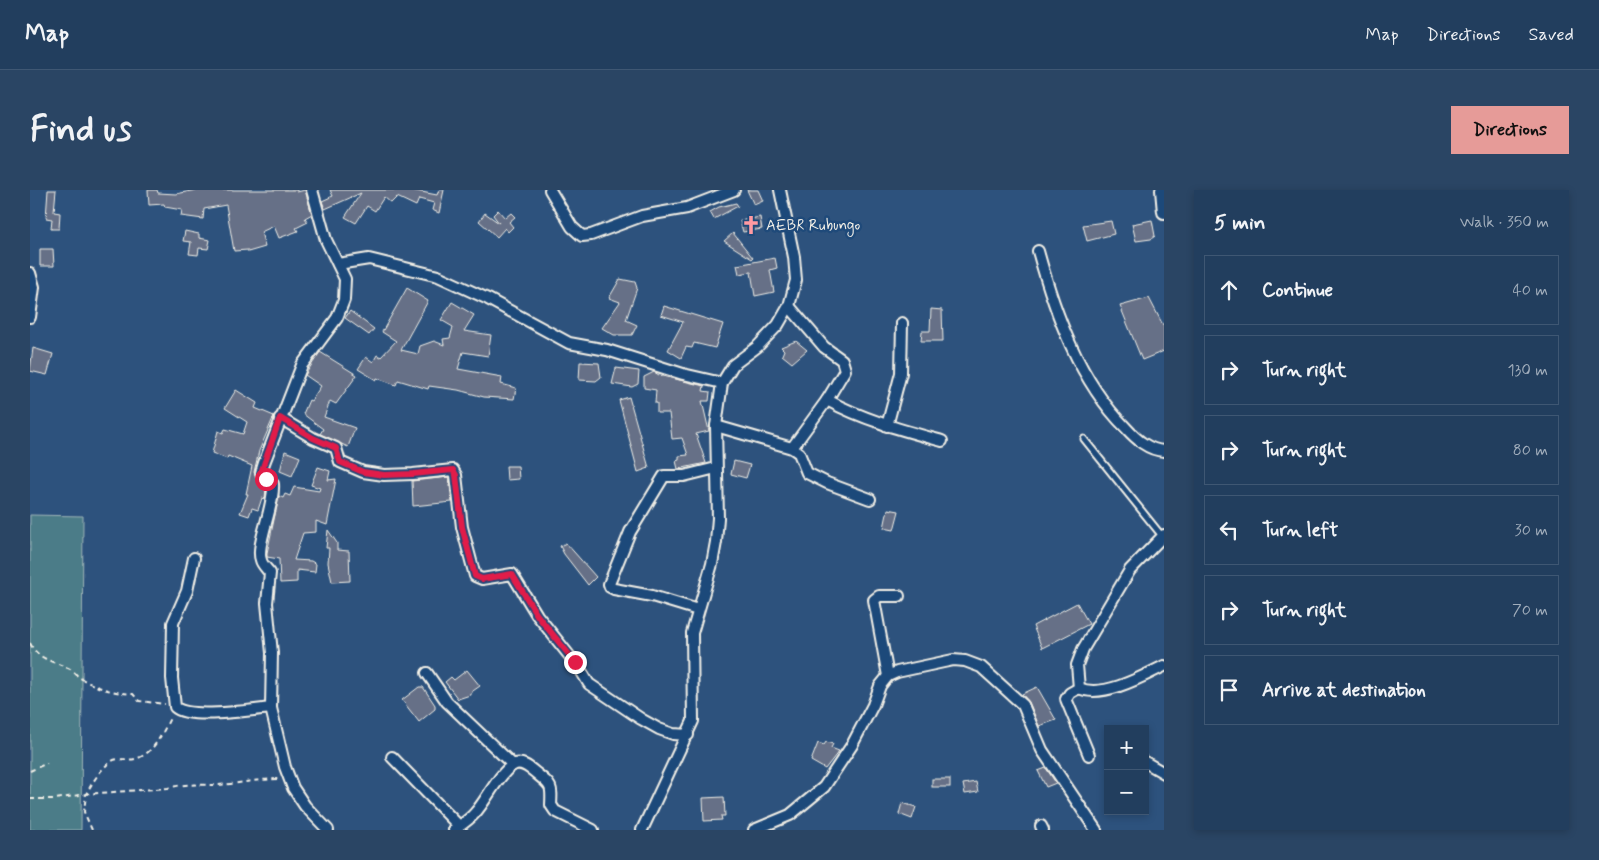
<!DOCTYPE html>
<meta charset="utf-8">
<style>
body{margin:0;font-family:Mynerve,sans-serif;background:#2a4564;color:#f1f3f6}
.controls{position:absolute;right:15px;bottom:15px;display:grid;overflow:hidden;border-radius:0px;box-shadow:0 2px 8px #0003}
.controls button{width:45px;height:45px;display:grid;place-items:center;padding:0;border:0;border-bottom:1px solid #3f5773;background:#223e5e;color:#f1f3f6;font:25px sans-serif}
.stop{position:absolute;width:15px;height:15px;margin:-11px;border:4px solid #e11d48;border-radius:50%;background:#fff}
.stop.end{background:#e11d48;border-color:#fff;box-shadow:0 1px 5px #0008}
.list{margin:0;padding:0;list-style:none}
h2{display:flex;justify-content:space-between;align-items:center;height:65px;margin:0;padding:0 20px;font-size:21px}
h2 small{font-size:16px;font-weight:400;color:#a2aebc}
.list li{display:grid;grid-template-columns:32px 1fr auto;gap:15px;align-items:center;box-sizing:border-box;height:70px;margin:0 10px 10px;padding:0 10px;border:1px solid #3f5773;border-radius:0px}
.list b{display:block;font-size:19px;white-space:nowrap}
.list em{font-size:16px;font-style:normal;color:#a2aebc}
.icon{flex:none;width:28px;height:28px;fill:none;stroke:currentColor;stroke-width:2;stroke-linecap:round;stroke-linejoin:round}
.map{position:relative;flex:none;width:1134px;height:640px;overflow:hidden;border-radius:0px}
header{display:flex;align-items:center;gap:30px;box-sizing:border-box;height:70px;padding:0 25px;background:#223e5e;border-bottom:1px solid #3f5773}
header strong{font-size:24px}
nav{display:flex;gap:28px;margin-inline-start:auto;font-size:18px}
.intro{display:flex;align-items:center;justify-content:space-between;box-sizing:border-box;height:120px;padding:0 30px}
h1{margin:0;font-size:35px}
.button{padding:12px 22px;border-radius:0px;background:#e69b98;color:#111;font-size:18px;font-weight:700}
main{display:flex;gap:30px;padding:0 30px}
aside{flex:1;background:#223e5e;border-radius:0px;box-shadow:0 2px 8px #0003}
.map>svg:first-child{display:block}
</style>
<header>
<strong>Map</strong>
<nav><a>Map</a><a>Directions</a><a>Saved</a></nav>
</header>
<div class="intro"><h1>Find us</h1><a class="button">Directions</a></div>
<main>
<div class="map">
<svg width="1134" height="640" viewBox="0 0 1134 640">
<rect width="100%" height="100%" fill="#2d527d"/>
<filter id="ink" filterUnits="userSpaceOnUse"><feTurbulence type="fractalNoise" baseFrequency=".02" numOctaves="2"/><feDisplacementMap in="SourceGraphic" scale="10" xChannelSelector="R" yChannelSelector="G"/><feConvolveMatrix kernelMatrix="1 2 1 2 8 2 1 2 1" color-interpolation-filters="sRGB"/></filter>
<g filter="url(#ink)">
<!-- green -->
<path fill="#4b7c88" stroke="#a0b6b8" d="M0 325 53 326 51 640H0Z"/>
<!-- building -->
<g fill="#667087" stroke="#f4f1e8">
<path d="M18 0H26L24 22 30 23 29 39H21L22 29 16 28Z"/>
<path d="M118 0H127L128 3 146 4 166 0H267V2L275 0 282 24 275 28 278 32 266 38 268 41 249 48 244 36 231 42 235 57 218 62V60L204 61 196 15 174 19 173 29 151 26 152 20 135 17 134 14 119 15Z"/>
<path d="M300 0H381L407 5 409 0H414L409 23 402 20 404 13 389 9 386 16 367 7 361 13 354 7 345 21 337 16 326 33 315 27 331 3 295 19 292 11 303 6Z"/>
<path d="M717 0H728L733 11 724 15Z"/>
<path d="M706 13 708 16 684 29 680 22 689 17Z"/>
<path d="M468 20 475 28 481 23 485 27 479 32 483 37 478 42 475 38 467 47 449 31 455 23 469 33 463 25Z"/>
<path d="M730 27 732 39 713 42 710 31Z"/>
<path d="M1122 30 1125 46 1121 49 1106 51 1102 34Z"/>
<path d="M1081 31 1084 44 1057 51 1053 35Z"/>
<path d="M155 41 169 44V48L180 50 178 59 169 58 168 65 159 64 161 52 153 51Z"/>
<path d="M703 43 723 68 722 69 694 51Z"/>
<path d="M10 59H23L24 76H10Z"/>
<path d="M745 68 747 78 740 80 744 102 725 106 721 82 709 84 707 75Z"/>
<path d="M590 89 605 92 607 98 596 130 607 135 602 145H584L572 138 590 112 579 108Z"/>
<path d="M377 98 398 111 371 160 388 164 390 156 404 151 414 155 413 149 420 148 423 137 411 130 422 112 444 125 434 141 461 145 458 166 433 162 428 179 472 187 471 194 486 198 484 209 454 207 428 200 399 196 398 199 368 190 366 195 347 188 346 190 328 179 336 167 343 172 347 165 351 167 366 151 352 142Z"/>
<path d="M1119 108 1134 137V161L1112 170 1090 116Z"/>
<path d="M634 116 693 134 685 158 664 153 662 158 656 157 651 168 638 160 653 132 631 125Z"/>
<path d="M901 119 912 120 913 151H891L892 141H900Z"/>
<path d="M320 121 344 139 339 145 315 128Z"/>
<path d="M766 151 777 160 762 173 752 165 754 160 751 157Z"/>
<path d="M3 158 23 164 17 185 0 181Z"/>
<path d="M290 162 327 185 306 214 300 211 294 227 325 238 318 257 290 244 293 239 273 224 279 210 281 211 291 196 275 185Z"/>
<path d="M550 172 569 173 571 187 566 191 549 190Z"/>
<path d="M586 178 609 181 608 194 602 197 582 194Z"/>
<path d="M624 182 629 185 674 196 673 201 680 202 679 211H672L679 241 666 244 676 273 648 279 646 271 649 270V266L658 265 652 248 642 249 639 223H627V213H625L626 200 614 198V187Z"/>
<path d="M206 200 227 213 225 218 244 226 229 261 224 282 226 288 236 297 235 309 232 308 228 320 222 318 219 326 210 323 218 304H216L222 276 198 266 197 269 182 263 188 241 193 243 195 239 213 244 217 232 195 218Z"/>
<path d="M599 207 619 278 608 282 589 210Z"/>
<path d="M255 261 270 267 262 286 250 281Z"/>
<path d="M704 271 720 275 716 288 701 284Z"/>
<path d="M476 276H488L489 289 477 290Z"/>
<path d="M288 277 300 281 298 290 306 289 297 335 286 331V342L273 343 264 370 281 371 286 374 285 382 267 380V392L250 393 249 369 237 367V363L249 306 253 308 255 304 260 306 264 297 289 301 290 298 281 295Z"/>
<path d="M419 287 422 312 383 316 382 291Z"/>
<path d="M858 319 869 321 864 340 854 338Z"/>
<path d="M298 340 307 353V360L319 361 320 391 302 392 298 373 299 358H296Z"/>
<path d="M536 353 566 387 558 395 534 364 530 356Z"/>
<path d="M1047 413 1059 434 1012 458 1003 436Z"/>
<path d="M437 480 450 496 440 503V505L428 509 415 492 421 487 424 490Z"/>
<path d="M389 497H393L405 515V519L389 532 372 510Z"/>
<path d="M1007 497 1026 530 1009 536 999 512 992 504Z"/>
<path d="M796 552 803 554 801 558 809 561 795 579 781 571 788 553 794 555Z"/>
<path d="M1016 578 1026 593 1016 597 1008 581Z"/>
<rect x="902" y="589" width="18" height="8"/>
<path d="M946 592 948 602 935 604 933 594Z"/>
<path d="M694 607 695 626H691L692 630 674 631 673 608Z"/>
<path d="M872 613 886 617 882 629 869 624Z"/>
</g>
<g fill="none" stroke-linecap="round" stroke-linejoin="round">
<!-- service casing -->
<g stroke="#f4f1e8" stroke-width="9">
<path id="service" d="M1054 249 1132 346"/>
</g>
<!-- minor casing -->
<g stroke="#f4f1e8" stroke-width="14">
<g id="minor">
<path d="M282 0 296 50 315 89 314 110 307 128 272 175 234 273 231 283 243 294C245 315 225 356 231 370 232 375 237 379 240 383L237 413 242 463 241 518 255 577 263 598 275 616 298 640"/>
<path d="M520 0 542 37 552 46 561 45 612 26 657 18 704 0"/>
<path d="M1008 61C1025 123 1049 191 1096 238 1106 249 1118 260 1134 261"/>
<path d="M308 74 339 69 408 86 458 109 539 153 577 160 653 184 692 193"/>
<path d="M0 83 4 97 0 127"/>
<path d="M759 116 794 157 812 170 815 180 797 210 762 258"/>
<path d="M797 210C834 230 872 240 912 251"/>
<path d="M250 228 283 248 306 258 310 272 333 282 354 285 383 284 423 280 426 285 432 337 445 386 452 389 482 384 507 425 550 479 559 494 611 529 629 539 643 544 658 545"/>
<path d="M686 236 762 258 769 263 777 283 797 293 840 309"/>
<path d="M857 236 871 183 872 133"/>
<path d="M1134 345 1100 380 1053 459 1047 475 1049 498C1072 509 1114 486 1134 476"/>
<path d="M164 368 157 401 143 433 142 488 145 517C159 530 222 520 241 518"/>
<path d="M668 420 622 406 584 399 580 397 579 394 600 342 634 286H654L686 278"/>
<path d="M397 483 417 512 483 575"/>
<path d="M858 486 844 410 849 406H869"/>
<path d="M1049 498 1040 503 1036 509 1059 565"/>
<path d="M362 567 429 636"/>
<path d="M1115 572 1134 583"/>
<path d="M1011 636 1013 640"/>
<path d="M424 640C431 635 439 630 445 623 456 611 469 583 483 575 492 570 501 579 507 584 522 596 522 596 521 615L525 621 563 640"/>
<path d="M612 640 663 531 662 443 682 374 686 352 688 328 686 236 692 193 703 175 727 157 748 135 759 116 766 90 764 67 750 0"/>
<path d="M724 640 760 625 794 597 822 555 843 515 850 496 858 486 867 482 923 470 935 471 951 477 993 515 1012 560 1066 640"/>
</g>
</g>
<!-- tertiary casing -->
<g stroke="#f4f1e8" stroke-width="16">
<path id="tertiary" d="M1132 0 1134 22"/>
</g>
<!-- path -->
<g stroke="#f4f1e8" stroke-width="2" stroke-dasharray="5 4" stroke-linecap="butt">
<path d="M0 453C8 470 23 471 38 478 43 480 46 485 50 488 67 498 83 503 103 504L109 511 135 514"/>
<path d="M0 581 17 573"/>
<path d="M0 609H25L56 604C63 592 70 579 82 571 88 567 97 571 105 569 124 564 133 542 141 526"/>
<path d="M62 640 54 622 56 604 138 598C154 593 171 595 188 595 208 594 228 589 250 589"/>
</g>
<!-- service -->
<use href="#service" stroke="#1f4a7a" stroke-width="5"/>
<!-- minor -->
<use href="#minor" stroke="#1f4a7a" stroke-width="10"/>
<!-- tertiary -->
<use href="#tertiary" stroke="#1f4a7a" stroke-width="12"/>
</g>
</g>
<g fill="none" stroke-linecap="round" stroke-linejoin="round" filter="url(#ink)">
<!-- route -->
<path stroke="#e11d48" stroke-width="6" d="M236 289 231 283 250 228 283 248 306 258 310 272 333 282 354 285 383 284 423 280 426 285 432 337 445 386 452 389 482 384 507 425 545 472"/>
</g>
<!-- icons -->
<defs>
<g id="church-bare" transform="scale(1.5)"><path d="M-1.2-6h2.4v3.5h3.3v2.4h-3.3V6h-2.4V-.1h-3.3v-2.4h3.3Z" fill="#ff9aa2" stroke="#1f4a7a" stroke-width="2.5" paint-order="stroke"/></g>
</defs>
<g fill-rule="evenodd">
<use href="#church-bare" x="721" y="35"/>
</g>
<g text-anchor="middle" stroke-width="5" stroke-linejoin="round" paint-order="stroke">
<!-- poi labels -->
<g font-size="15" fill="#f4f1e8" stroke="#1f4a7a" text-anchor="start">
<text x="736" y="40">AEBR Rubungo</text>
</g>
</g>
</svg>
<div class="controls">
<button>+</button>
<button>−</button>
</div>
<div class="stop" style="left:236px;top:289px"></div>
<div class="stop end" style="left:545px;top:472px"></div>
</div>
<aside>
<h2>5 min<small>Walk · 350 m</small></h2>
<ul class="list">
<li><svg class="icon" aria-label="ahead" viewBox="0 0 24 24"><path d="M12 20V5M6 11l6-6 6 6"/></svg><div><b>Continue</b></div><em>40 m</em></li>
<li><svg class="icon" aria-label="right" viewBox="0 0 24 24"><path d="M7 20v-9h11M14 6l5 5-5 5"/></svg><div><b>Turn right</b></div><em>130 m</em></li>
<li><svg class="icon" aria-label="right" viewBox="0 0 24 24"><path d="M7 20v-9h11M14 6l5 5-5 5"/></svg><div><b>Turn right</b></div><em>80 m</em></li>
<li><svg class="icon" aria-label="left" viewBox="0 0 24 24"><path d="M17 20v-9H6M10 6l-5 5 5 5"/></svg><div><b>Turn left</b></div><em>30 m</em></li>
<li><svg class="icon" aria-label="right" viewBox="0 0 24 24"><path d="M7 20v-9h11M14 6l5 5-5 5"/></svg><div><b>Turn right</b></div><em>70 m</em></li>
<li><svg class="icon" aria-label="arrive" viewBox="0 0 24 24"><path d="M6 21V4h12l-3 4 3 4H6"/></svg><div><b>Arrive at destination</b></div></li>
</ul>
</aside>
</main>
